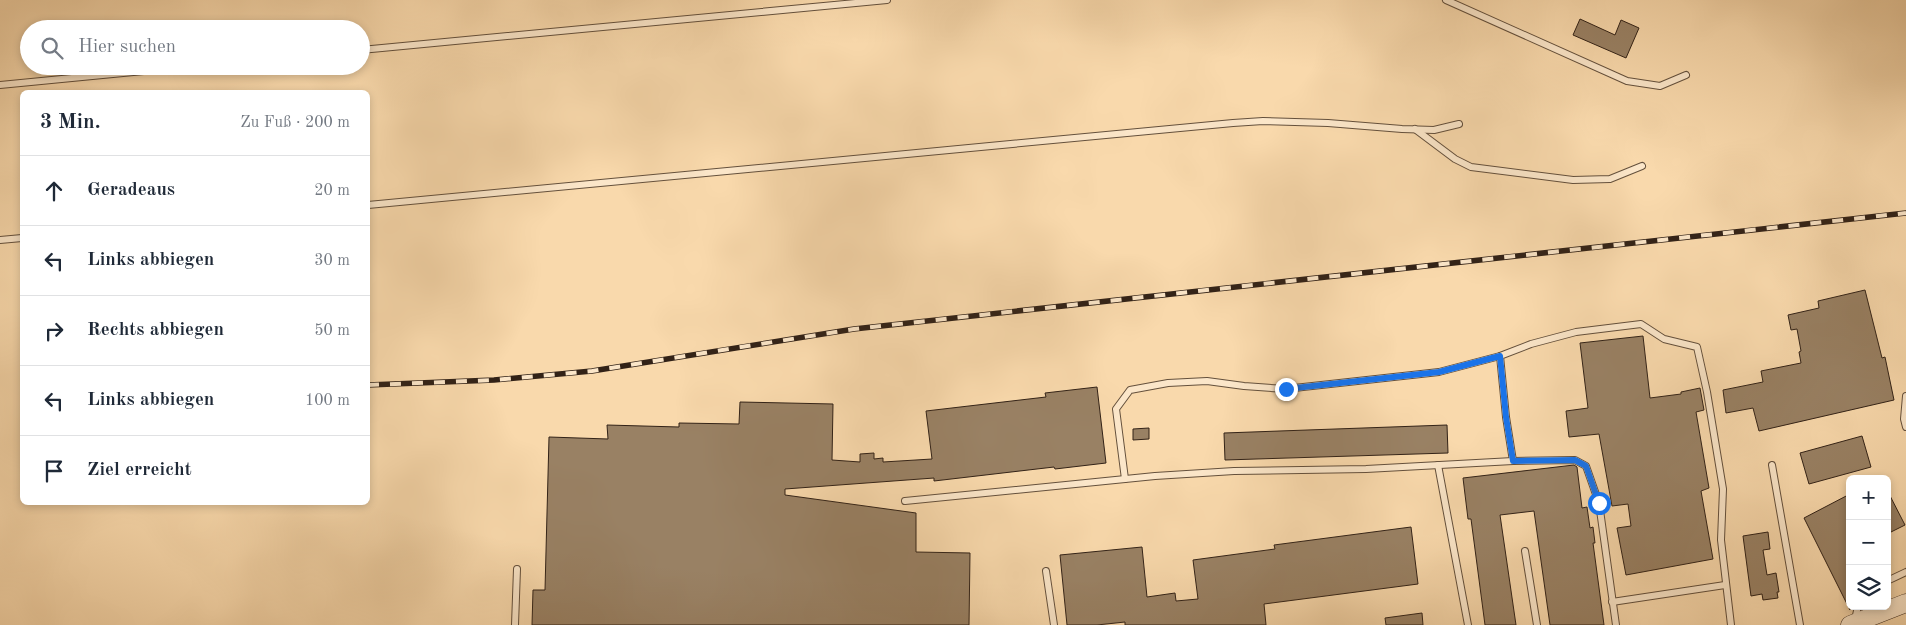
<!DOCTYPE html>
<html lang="de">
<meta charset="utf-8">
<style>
body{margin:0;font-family:"Old Standard TT",serif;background:#f6f6f7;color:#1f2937}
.controls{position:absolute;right:15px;bottom:15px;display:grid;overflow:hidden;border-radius:8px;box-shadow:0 2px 8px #0003}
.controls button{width:45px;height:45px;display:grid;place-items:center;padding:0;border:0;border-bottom:1px solid #e0e1e3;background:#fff;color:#1f2937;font:25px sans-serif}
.stop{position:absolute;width:15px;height:15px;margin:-11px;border:4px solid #1a73e8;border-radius:50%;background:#fff}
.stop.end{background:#1a73e8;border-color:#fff;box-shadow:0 1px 5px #0008}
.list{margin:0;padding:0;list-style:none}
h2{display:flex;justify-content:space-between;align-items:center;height:65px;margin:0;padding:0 20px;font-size:21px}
h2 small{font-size:16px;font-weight:400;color:#747a83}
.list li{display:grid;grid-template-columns:32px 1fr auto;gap:15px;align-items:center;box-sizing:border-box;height:70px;padding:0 20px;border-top:1px solid #e0e1e3}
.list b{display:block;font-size:19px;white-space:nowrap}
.list em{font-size:16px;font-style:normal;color:#747a83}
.icon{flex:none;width:28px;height:28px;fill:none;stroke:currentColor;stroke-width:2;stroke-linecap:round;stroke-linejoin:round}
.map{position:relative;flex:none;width:1906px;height:625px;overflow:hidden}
.search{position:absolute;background:#fff;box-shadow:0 2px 8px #0003;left:20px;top:20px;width:350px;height:55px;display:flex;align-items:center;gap:12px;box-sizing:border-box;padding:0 18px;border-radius:28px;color:#747a83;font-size:19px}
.panel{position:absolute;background:#fff;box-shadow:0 2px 8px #0003;left:20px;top:90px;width:350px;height:415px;border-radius:8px}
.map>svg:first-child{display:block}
</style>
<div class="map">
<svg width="1906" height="625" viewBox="0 0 1906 625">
<rect width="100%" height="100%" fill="#f9d9ac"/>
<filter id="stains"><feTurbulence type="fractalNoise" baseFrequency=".004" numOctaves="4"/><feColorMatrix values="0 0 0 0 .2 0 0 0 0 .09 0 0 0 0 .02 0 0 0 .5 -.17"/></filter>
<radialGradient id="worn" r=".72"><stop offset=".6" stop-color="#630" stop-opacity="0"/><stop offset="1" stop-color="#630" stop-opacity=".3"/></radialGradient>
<!-- building -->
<g fill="#998164" stroke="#322217">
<path d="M1580 19 1615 35 1621 20 1639 28 1626 58 1573 35Z"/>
<path d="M1865 290 1882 358 1885 357 1894 400 1759 431 1753 408 1726 413 1723 390 1763 382 1761 371 1801 363 1799 352 1801 351 1797 329 1791 330 1788 315 1819 308 1818 301Z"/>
<path d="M1643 336 1650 398 1681 394V392L1700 388 1704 410 1696 412 1709 488 1701 491 1713 559 1626 575 1617 528 1631 526 1628 504 1612 506 1599 434 1569 437 1566 411 1588 408 1580 343Z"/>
<path d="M1097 387 1106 463 1055 469 1054 467 934 481V478L785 489V495L916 513V552L970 553 969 625H532L533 590H545L549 437 608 439 607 425 679 427V423L739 424 740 402 833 404 832 460 860 462V454L874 453V459L883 458V462L932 459 926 411 1046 397 1045 393Z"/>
<path d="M1447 425 1448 453 1225 460 1224 433Z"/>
<path d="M1149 428V439L1133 440V429Z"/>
<path d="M1862 436 1871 467 1809 484 1800 453Z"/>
<path d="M1574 465 1577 467 1582 508 1587 507 1590 528 1593 527 1595 543H1593L1604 625H1550L1534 511 1500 515 1516 625H1485L1471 519H1468L1463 478Z"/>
<path d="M1887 490 1905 525 1887 534Z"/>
<path d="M1850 494V610L1804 518Z"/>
<path d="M1411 527 1418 584 1264 604 1266 625H1125V622L1097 625H1067L1060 555 1142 547 1147 597 1175 593 1176 601 1198 599 1193 560 1275 549 1274 545Z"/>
<path d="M1768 532 1770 549 1763 550 1767 575 1776 573 1779 592H1777L1778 598 1763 600 1762 594 1751 596 1743 536Z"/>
<path d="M1422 613 1423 625H1386L1385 618Z"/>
</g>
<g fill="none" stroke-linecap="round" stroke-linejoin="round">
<!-- lane casing -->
<g stroke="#64503c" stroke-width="8">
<g id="lane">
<path d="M1446 0 1627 81 1660 86 1686 75"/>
<path d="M361 50 887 0"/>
<path d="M0 85 195 66"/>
<path d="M1415 129 1455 159 1471 167 1573 180 1610 179 1642 166"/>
<path d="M368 205 1233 123 1263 121 1328 123 1402 129 1434 130 1459 124"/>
<path d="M0 240 22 238"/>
<path d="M1906 396 1904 419 1906 427"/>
<path d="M1513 461 1506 417 1500 356 1531 344 1576 332 1641 324 1664 339 1697 347 1707 392 1723 489 1721 540 1731 625"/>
<path d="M1438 465 1468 625"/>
<path d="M1772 465 1800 625"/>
<path d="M1125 479 1116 409 1130 390 1168 383 1207 381 1244 386 1285 389 1439 372 1500 356"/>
<path d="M905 501 1155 476 1234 471 1366 469 1513 461 1575 460 1586 466 1599 503 1616 625"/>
<path d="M1525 551 1537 625"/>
<path d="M1046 571 1054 625"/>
<path d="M1887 581 1906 572"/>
<path d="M1612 602 1725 585"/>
<path d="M1855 620 1858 606"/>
<path d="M515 625 517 569"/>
</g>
</g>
<!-- secondary casing -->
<g stroke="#322217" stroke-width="19">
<path id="secondary" d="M1850 625 1906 603"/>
</g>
<!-- lane -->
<use href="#lane" stroke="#fbe6c9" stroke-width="6"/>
<!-- secondary -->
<use href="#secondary" stroke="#fbe6c9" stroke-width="18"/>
<!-- rail casing -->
<g stroke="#322217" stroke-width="5.5">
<path id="rail" d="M368 385 494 380 592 371 854 329 1906 213"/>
</g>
<!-- rail -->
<use href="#rail" stroke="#fbe6c9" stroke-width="4" stroke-dasharray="11" stroke-linecap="butt"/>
</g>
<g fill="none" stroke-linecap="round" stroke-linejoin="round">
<!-- route -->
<path stroke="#1a73e8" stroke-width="6" d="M1286 389 1439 372 1500 356 1506 417 1513 461 1575 460 1586 466 1599 503"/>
</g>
<rect width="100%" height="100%" filter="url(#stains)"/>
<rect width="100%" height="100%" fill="url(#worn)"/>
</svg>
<div class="controls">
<button>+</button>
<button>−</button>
<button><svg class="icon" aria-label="layers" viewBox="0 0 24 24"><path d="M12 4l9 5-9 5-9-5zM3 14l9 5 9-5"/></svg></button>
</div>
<div class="stop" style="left:1599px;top:503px"></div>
<div class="stop end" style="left:1286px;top:389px"></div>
<div class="search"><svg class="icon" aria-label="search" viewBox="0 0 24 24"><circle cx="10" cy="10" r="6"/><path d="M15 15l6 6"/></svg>Hier suchen</div>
<section class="panel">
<h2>3 Min.<small>Zu Fuß · 200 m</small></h2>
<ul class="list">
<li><svg class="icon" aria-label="ahead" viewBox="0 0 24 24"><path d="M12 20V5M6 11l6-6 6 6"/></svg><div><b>Geradeaus</b></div><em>20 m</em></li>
<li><svg class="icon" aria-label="left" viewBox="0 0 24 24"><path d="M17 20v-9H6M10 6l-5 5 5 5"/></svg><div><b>Links abbiegen</b></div><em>30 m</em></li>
<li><svg class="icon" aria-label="right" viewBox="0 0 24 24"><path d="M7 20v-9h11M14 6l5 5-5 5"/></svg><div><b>Rechts abbiegen</b></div><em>50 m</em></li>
<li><svg class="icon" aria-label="left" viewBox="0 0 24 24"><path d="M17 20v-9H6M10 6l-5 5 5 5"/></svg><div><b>Links abbiegen</b></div><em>100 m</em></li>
<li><svg class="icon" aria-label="arrive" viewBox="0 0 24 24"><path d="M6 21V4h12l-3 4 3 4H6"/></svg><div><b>Ziel erreicht</b></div></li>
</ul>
</section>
</div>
